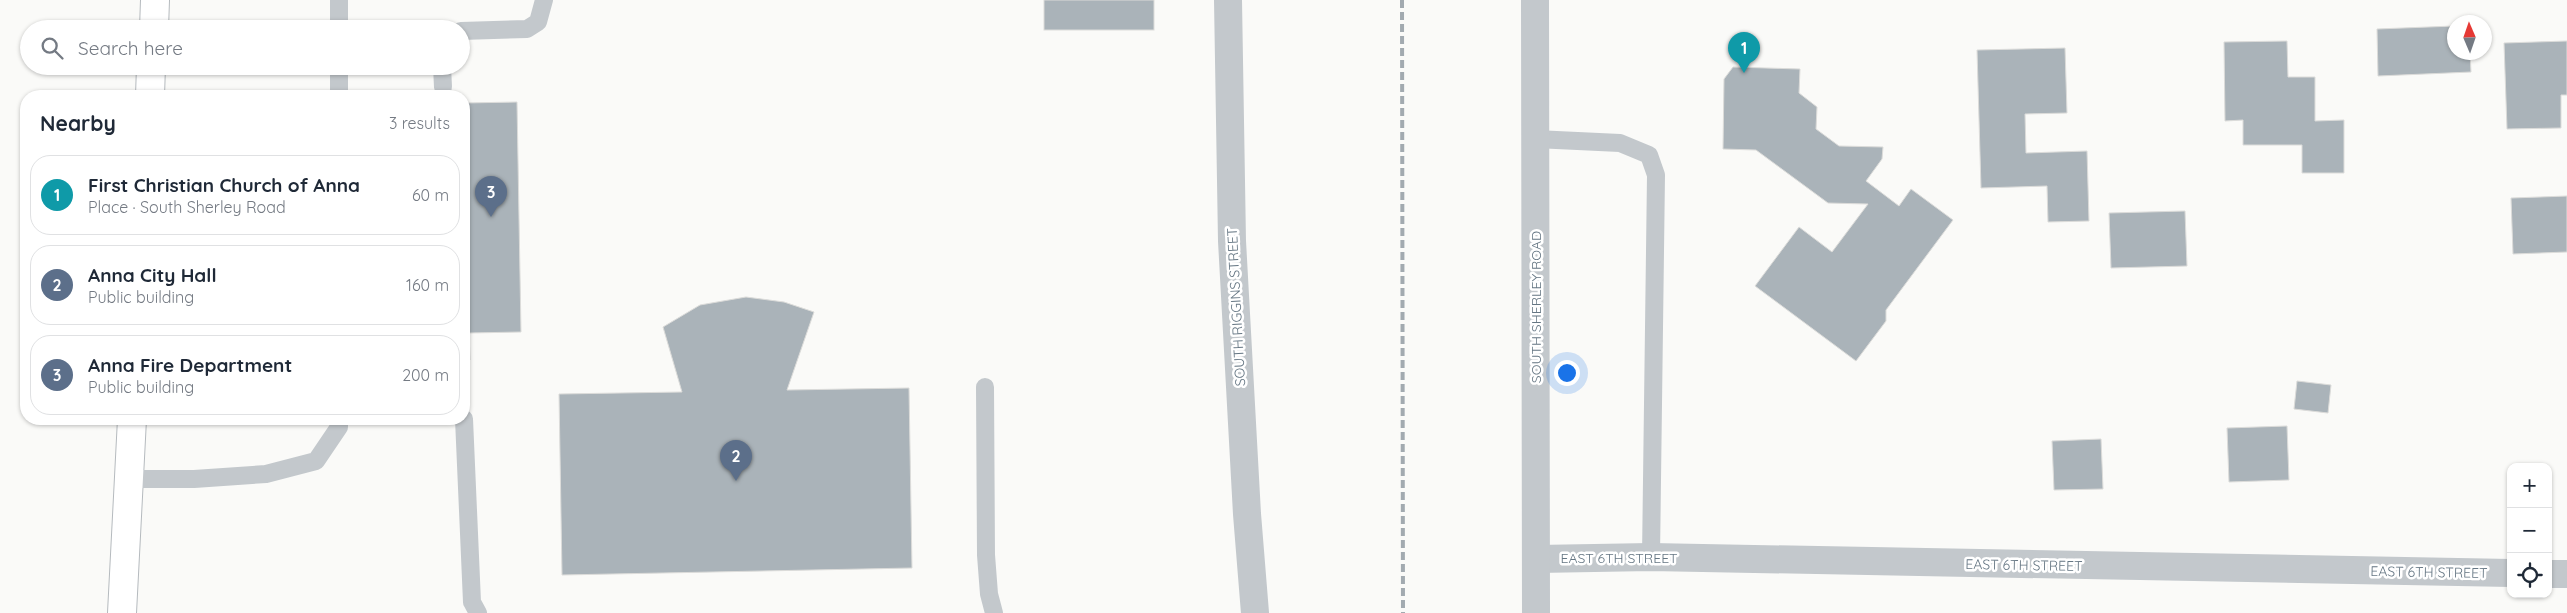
<!DOCTYPE html>
<meta charset="utf-8">
<style>
body{margin:0;font-family:Quicksand,sans-serif;background:#f2f2f3;color:#1f2937}
.controls{position:absolute;right:15px;bottom:15px;display:grid;overflow:hidden;border-radius:10px;box-shadow:0 1px 4px #0004}
.controls button{width:45px;height:45px;display:grid;place-items:center;padding:0;border:0;border-bottom:1px solid #e0e1e3;background:#fff;color:#1f2937;font:25px sans-serif}
.compass{position:absolute;left:2447px;top:15px;width:45px;height:45px;border-radius:50%;background:#fff;box-shadow:0 1px 4px #0004;rotate:358deg}
.you{position:absolute;left:1566px;top:372px;width:18px;height:18px;margin:-12px;border:4px solid #fff;border-radius:50%;background:#1a73e8;box-shadow:0 0 0 8px #1a73e833}
.badge{display:grid;place-items:center;width:32px;height:32px;border-radius:50%;background:#0b8043;color:#fff;font-size:16px;font-weight:700}
.pin{position:absolute;translate:-50% -41px;filter:drop-shadow(0 1px 2px #0008)}
.pin::after{content:'';position:absolute;top:26px;width:18px;height:15px;background:inherit;clip-path:polygon(0 0,100% 0,50% 100%)}
.list{margin:0;padding:0;list-style:none}
h2{display:flex;justify-content:space-between;align-items:center;height:65px;margin:0;padding:0 20px;font-size:21px}
h2 small{font-size:16px;font-weight:400;color:#747a83}
.list li{display:grid;grid-template-columns:32px 1fr auto;gap:15px;align-items:center;box-sizing:border-box;height:80px;margin:0 10px 10px;padding:0 10px;border:1px solid #e0e1e3;border-radius:20px}
.list b{display:block;font-size:19px;white-space:nowrap}
.list p{margin:0;font-size:16px;white-space:nowrap;color:#747a83}
.list em{font-size:16px;font-style:normal;color:#747a83}
.icon{flex:none;width:28px;height:28px;fill:none;stroke:currentColor;stroke-width:2;stroke-linecap:round;stroke-linejoin:round}
.map{position:relative;flex:none;width:2567px;height:613px;overflow:hidden}
.search{position:absolute;background:#fff;box-shadow:0 1px 4px #0004;left:20px;top:20px;width:450px;height:55px;display:flex;align-items:center;gap:12px;box-sizing:border-box;padding:0 18px;border-radius:28px;color:#747a83;font-size:19px}
.panel{position:absolute;background:#fff;box-shadow:0 1px 4px #0004;left:20px;top:90px;width:450px;height:335px;border-radius:20px}
.map>svg:first-child{display:block}
</style>
<div class="map">
<svg width="2567" height="613" viewBox="0 0 2567 613">
<rect width="100%" height="100%" fill="#fafaf8"/>
<!-- building -->
<g fill="#aab3b9" stroke="#dcdcda">
<rect x="1044" y="0" width="110" height="30"/>
<path d="M2454 26V52H2470L2471 72 2378 76 2377 29Z"/>
<path d="M2287 41 2288 77H2315V121L2344 120V173H2302V145H2243V120L2225 121 2224 42Z"/>
<path d="M2567 41V95H2561V128L2507 129 2504 43Z"/>
<path d="M2065 48 2067 113 2025 114 2026 153 2087 151 2089 221 2048 222 2047 186 1981 188 1977 50Z"/>
<path d="M1733 67 1800 69 1799 93 1817 107 1816 129 1839 146 1883 147 1882 159 1866 181 1899 206 1911 189 1953 220 1886 310V321L1856 361 1755 286 1799 227 1832 252 1868 204 1828 203 1756 150 1723 149 1724 79Z"/>
<path d="M517 102 521 332 469 333 470 360H464V103Z"/>
<path d="M2567 196V252L2513 254 2511 198Z"/>
<path d="M2185 211 2187 266 2111 268 2109 213Z"/>
<path d="M746 297 784 302 814 312 787 390 909 388 912 568 562 575 559 394 682 392 663 327 700 305Z"/>
<path d="M2297 381 2331 385 2328 413 2294 409Z"/>
<path d="M2287 426 2289 480 2229 482 2227 428Z"/>
<path d="M2101 439 2103 489 2054 490 2052 441Z"/>
</g>
<g fill="none" stroke-linecap="round" stroke-linejoin="round">
<!-- primary casing -->
<g stroke="#b5babe" stroke-width="30">
<g id="primary">
<path d="M154 29 155 0"/>
<path d="M150 96 151 66"/>
<path d="M122 613 132 419"/>
</g>
</g>
<!-- service -->
<g stroke="#c3c8cc" stroke-width="18">
<path d="M339 0V29"/>
<path d="M461 31 527 29 538 22 544 0"/>
<path d="M339 66V96"/>
<path d="M442 66 443 87"/>
<path d="M1535 139 1620 143 1649 155 1656 175 1651 557"/>
<path d="M985 387 986 555 989 594 994 613"/>
<path d="M464 419 472 602 478 613"/>
<path d="M129 479H194L266 474 316 461 339 427V419"/>
</g>
<!-- minor -->
<g stroke="#c3c8cc" stroke-width="28">
<path d="M1228 0 1232 241 1247 514 1255 613"/>
<path d="M1537 559 1651 557 2511 573"/>
<path d="M2548 574H2567"/>
</g>
<!-- tertiary -->
<path stroke="#c3c8cc" stroke-width="28" d="M1535 0 1536 613"/>
<!-- primary -->
<use href="#primary" stroke="#fff" stroke-width="28"/>
<!-- rail -->
<path stroke="#a2aab0" stroke-width="4" stroke-dasharray="8 4" stroke-linecap="butt" d="M1402 0 1403 613"/>
</g>
<g text-anchor="middle" stroke-width="5" stroke-linejoin="round" paint-order="stroke">
<!-- street labels -->
<g font-size="14" fill="#657683" stroke="#fff">
<text transform="translate(1236 307) rotate(-93)" y="5">SOUTH RIGGINS STREET</text>
<text transform="translate(1536 307) rotate(-90)" y="5">SOUTH SHERLEY ROAD</text>
<text x="1619" y="563">EAST 6TH STREET</text>
<text transform="translate(2024 565) rotate(1)" y="5">EAST 6TH STREET</text>
<text transform="translate(2429 572) rotate(1)" y="5">EAST 6TH STREET</text>
</g>
</g>
</svg>
<div class="controls">
<button>+</button>
<button>−</button>
<button><svg class="icon" aria-label="locate" viewBox="0 0 24 24"><circle cx="12" cy="12" r="6"/><path d="M12 2v4M12 18v4M2 12h4M18 12h4"/></svg></button>
</div>
<svg class="compass" viewBox="-18 -18 36 36"><path d="M0-13l5 13h-10z" fill="#e53935"/><path d="M0 13l5-13h-10z" fill="#747a83"/></svg>
<div class="you"></div>
<div class="pin badge" style="left:1744px;top:73px;background:#0f9aa8">1</div>
<div class="pin badge" style="left:736px;top:481px;background:#5c6f8a">2</div>
<div class="pin badge" style="left:491px;top:217px;background:#5c6f8a">3</div>
<div class="search"><svg class="icon" aria-label="search" viewBox="0 0 24 24"><circle cx="10" cy="10" r="6"/><path d="M15 15l6 6"/></svg>Search here</div>
<section class="panel">
<h2>Nearby<small>3 results</small></h2>
<ul class="list">
<li><span class="badge" style="background:#0f9aa8">1</span><div><b>First Christian Church of Anna</b><p>Place · South Sherley Road</p></div><em>60 m</em></li>
<li><span class="badge" style="background:#5c6f8a">2</span><div><b>Anna City Hall</b><p>Public building</p></div><em>160 m</em></li>
<li><span class="badge" style="background:#5c6f8a">3</span><div><b>Anna Fire Department</b><p>Public building</p></div><em>200 m</em></li>
</ul>
</section>
</div>
